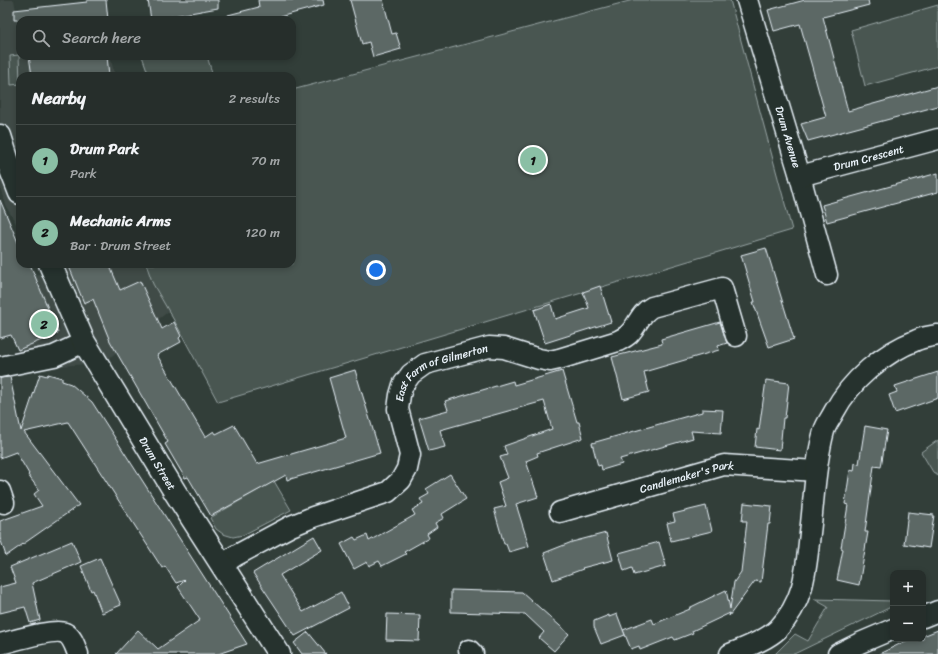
<!DOCTYPE html>
<meta charset="utf-8">
<style>
body{margin:0;font-family:Sriracha,sans-serif;background:#2e3633;color:#f1f3f6}
.controls{position:absolute;right:12px;bottom:12px;display:grid;overflow:hidden;border-radius:8px;box-shadow:0 2px 6px #0003}
.controls button{width:36px;height:36px;display:grid;place-items:center;padding:0;border:0;border-bottom:1px solid #424a47;background:#262e2b;color:#f1f3f6;font:20px sans-serif}
.you{position:absolute;left:376px;top:270px;width:14px;height:14px;margin:-10px;border:3px solid #fff;border-radius:50%;background:#1a73e8;box-shadow:0 0 0 6px #1a73e833}
.badge{display:grid;place-items:center;width:26px;height:26px;border-radius:50%;background:#8abfa5;color:#111;font-size:13px;font-weight:700}
.pin{position:absolute;translate:-50% -50%;border:2px solid #fff;box-shadow:0 1px 4px #0006}
.list{margin:0;padding:0;list-style:none}
h2{display:flex;justify-content:space-between;align-items:center;height:52px;margin:0;padding:0 16px;font-size:17px}
h2 small{font-size:13px;font-weight:400;color:#a4a8a9}
.list li{display:grid;grid-template-columns:26px 1fr auto;gap:12px;align-items:center;box-sizing:border-box;height:72px;padding:0 16px;border-top:1px solid #424a47}
.list b{display:block;font-size:15px;white-space:nowrap}
.list p{margin:0;font-size:13px;white-space:nowrap;color:#a4a8a9}
.list em{font-size:13px;font-style:normal;color:#a4a8a9}
.icon{flex:none;width:22px;height:22px;fill:none;stroke:currentColor;stroke-width:2;stroke-linecap:round;stroke-linejoin:round}
.map{position:relative;flex:none;width:938px;height:654px;overflow:hidden}
.search{position:absolute;background:#262e2b;box-shadow:0 2px 6px #0003;left:16px;top:16px;width:280px;height:44px;display:flex;align-items:center;gap:10px;box-sizing:border-box;padding:0 14px;border-radius:12px;color:#a4a8a9;font-size:15px}
.panel{position:absolute;background:#262e2b;box-shadow:0 2px 6px #0003;left:16px;top:72px;width:280px;height:196px;border-radius:12px}
.map>svg:first-child{display:block}
</style>
<div class="map">
<svg width="938" height="654" viewBox="0 0 938 654">
<rect width="100%" height="100%" fill="#323e39"/>
<filter id="ink" filterUnits="userSpaceOnUse"><feTurbulence type="fractalNoise" baseFrequency=".025" numOctaves="2"/><feDisplacementMap in="SourceGraphic" scale="8" xChannelSelector="R" yChannelSelector="G"/><feConvolveMatrix kernelMatrix="1 2 1 2 8 2 1 2 1" color-interpolation-filters="sRGB"/></filter>
<g filter="url(#ink)">
<!-- built -->
<g fill="#3f4b46">
<path d="M0 0H14L20 31V56H110L115 76H20V230L5 205 0 186Z"/>
<path d="M40 264H144L169 311 103 363 46 367 27 371 0 310V291L44 272Z"/>
</g>
<!-- green -->
<g fill="#495651" stroke="#98a4a4">
<path d="M633 0H730L792 230 218 402 175 322 153 284 146 264H292V90Z"/>
<path d="M938 5V66L865 86 851 30Z"/>
<path d="M19 55 20 84 11 85 10 56Z"/>
<path d="M142 56H207L213 76H149Z"/>
<path d="M938 440V476L933 472 921 452Z"/>
<path d="M274 481 291 510 243 535 233 537 223 534 216 529 210 518Z"/>
<path d="M814 599 893 601V606L794 654H775L795 634 808 641 828 607Z"/>
</g>
<!-- building -->
<g fill="#5c6865" stroke="#e8f1f8">
<path d="M87 0H106L108 20H14V10L87 2Z"/>
<path d="M148 0H218V8L151 20Z"/>
<path d="M258 0H323L324 5 268 20H228V15L259 7Z"/>
<path d="M350 0H383L392 34 396 33 401 49 373 57 369 42 362 44Z"/>
<path d="M805 0H868L869 5 823 17 848 111 938 86V106L808 141 801 124 826 117 800 24 774 31 768 10Z"/>
<path d="M29 56H107L109 76H32Z"/>
<path d="M938 173V192L827 222 822 205Z"/>
<path d="M0 200 20 247V264H30L58 333 18 350 11 335 0 338Z"/>
<path d="M766 248 794 339 769 347 753 302H755L741 255Z"/>
<path d="M68 264H109L120 290 140 281 162 329 174 322 181 336 179 338 181 342 157 355 205 437 214 431 216 434 234 425 257 464 346 438 329 378 355 370 380 453 287 480 286 475 211 516 188 477 185 478 165 444 168 442 110 341 93 299 84 303Z"/>
<path d="M600 286 611 322 545 343 534 310 551 304 555 319 589 308 583 292Z"/>
<path d="M720 322 727 343 718 346 719 350 644 372 649 392 623 399 612 357 662 344 661 339Z"/>
<path d="M562 371 577 422H579L583 438 537 453 538 456 526 461 538 497 516 504 529 546 509 552 506 544H504L494 509 506 506 498 482 508 478 500 457 507 455 504 446 552 429 544 401 440 430 445 447 429 451 419 418 448 410 445 401 513 381 514 385Z"/>
<path d="M938 372V398L895 413 889 395 897 392 895 386Z"/>
<path d="M40 374 47 376 48 374 62 378V381L71 384 92 402 247 644 218 654H116L138 630 158 649 200 620 178 587 185 580 176 583 165 566 162 568 68 422 24 432 79 505 6 556 0 538V521L42 506 34 494 39 490 28 475 29 474 16 452 0 458V378L10 377 21 431Z"/>
<path d="M766 380 789 383 785 418H783L780 450 755 447 757 429 759 430Z"/>
<path d="M702 409 723 410 721 433 691 431 693 438 620 459 622 464 602 470 601 465 598 466 592 443 702 412Z"/>
<path d="M865 426 887 430 881 467 874 466 865 532H868L859 585 837 580 843 549 841 548 848 505 845 504 850 470 854 471 855 463 859 464Z"/>
<path d="M450 474 466 499 442 514 444 518 435 523 437 527 427 534 429 538 404 552 406 554 382 566 379 561 369 566 367 562 354 569 341 544 354 537 356 540 367 535 369 541 415 515 412 510 423 504 420 499 429 494 426 489Z"/>
<path d="M744 503 772 506 770 524H768L761 582 755 581 729 616 730 613 692 631 693 633 675 640 673 637 640 650 639 646 631 649 623 630 652 619 654 624 690 609 689 608 726 590 730 609 734 582 741 572 747 521H742Z"/>
<path d="M706 506 712 531 671 541 667 523 675 521 673 514Z"/>
<path d="M908 512 934 515 929 548 904 544Z"/>
<path d="M606 533 613 560 582 568 583 569 553 580 544 553 572 542Z"/>
<path d="M314 536 322 550 280 575 303 612 341 592 349 608 295 636 253 573Z"/>
<path d="M72 541 81 562 32 583 40 620 30 623 25 607 0 613V587L16 583 10 567Z"/>
<path d="M659 542 666 566 634 575 632 568 624 571 619 553Z"/>
<path d="M100 558 121 605 102 613 93 590 91 591 81 566Z"/>
<path d="M451 590 522 592 569 634 554 651 539 638 544 632 525 614 451 612Z"/>
<path d="M387 614 420 615 419 641 386 640Z"/>
<path d="M617 614 625 635 601 644 594 627V621L609 615V617Z"/>
<path d="M938 630V654H879L910 639H923V636Z"/>
<path d="M308 632 326 654H302L294 643Z"/>
</g>
<g fill="none" stroke-linecap="round" stroke-linejoin="round">
<!-- street casing -->
<g stroke="#e8f1f8" stroke-width="23">
<g id="street">
<path id="s1" d="M747 0 800 176 827 275"/>
<path id="s2" d="M800 176 938 139"/>
<path d="M0 367 54 356 84 342"/>
<path d="M0 491 4 503"/>
<path id="s3" d="M560 512 724 465 816 471"/>
<path id="s4" d="M222 565 235 556 291 526 313 517 388 492 401 480 407 469 410 455 398 409 400 395 403 385 411 374 425 364 489 347 504 348 539 359 550 361 559 359 618 341C622 339 626 337 629 334 638 325 640 313 652 307L722 288 736 336"/>
<path d="M923 617 938 611"/>
<path d="M0 644C13 641 54 628 65 633 73 637 75 647 78 654"/>
<path d="M469 650 473 654"/>
<path d="M730 654C744 648 767 640 778 629 805 600 806 570 810 533 814 500 815 463 824 431 826 424 831 418 834 412 851 380 883 353 917 340 924 337 931 336 938 335"/>
<path d="M838 654 860 643 893 629"/>
</g>
</g>
<!-- primary casing -->
<g stroke="#e8f1f8" stroke-width="25">
<g id="primary">
<path d="M0 136 9 165 20 193"/>
<path id="s5" d="M50 264 84 342 175 492 279 654"/>
</g>
</g>
<!-- street -->
<use href="#street" stroke="#26332d" stroke-width="20"/>
<!-- primary -->
<use href="#primary" stroke="#26332d" stroke-width="22"/>
</g>
</g>
<g text-anchor="middle" stroke-width="3" stroke-linejoin="round" paint-order="stroke">
<!-- street labels -->
<g font-size="11" fill="#e8f1f8" stroke="#26332d">
<text dy="4" stroke="none"><textPath href="#s1" startOffset="143">Drum Avenue</textPath></text>
<text dy="4" stroke="none"><textPath href="#s2" startOffset="71">Drum Crescent</textPath></text>
<text dy="4" stroke="none"><textPath href="#s4" startOffset="338">East Farm of Gilmerton</textPath></text>
<text dy="4" stroke="none"><textPath href="#s5" startOffset="227">Drum Street</textPath></text>
<text dy="4" stroke="none"><textPath href="#s3" startOffset="132">Candlemaker's Park</textPath></text>
</g>
</g>
</svg>
<div class="controls">
<button>+</button>
<button>−</button>
</div>
<div class="you"></div>
<div class="pin badge" style="left:533px;top:160px">1</div>
<div class="pin badge" style="left:44px;top:324px">2</div>
<div class="search"><svg class="icon" aria-label="search" viewBox="0 0 24 24"><circle cx="10" cy="10" r="6"/><path d="M15 15l6 6"/></svg>Search here</div>
<section class="panel">
<h2>Nearby<small>2 results</small></h2>
<ul class="list">
<li><span class="badge">1</span><div><b>Drum Park</b><p>Park</p></div><em>70 m</em></li>
<li><span class="badge">2</span><div><b>Mechanic Arms</b><p>Bar · Drum Street</p></div><em>120 m</em></li>
</ul>
</section>
</div>
